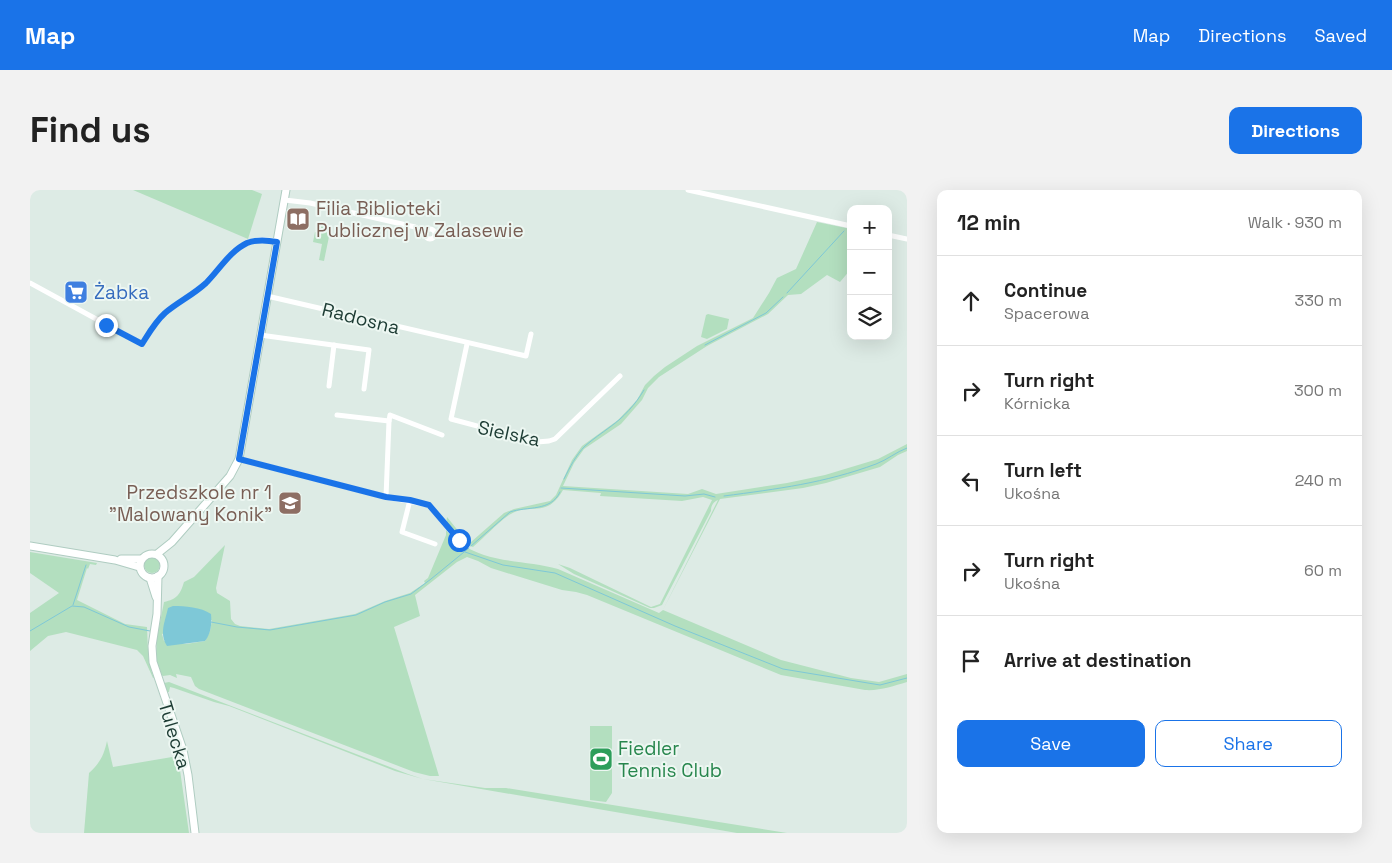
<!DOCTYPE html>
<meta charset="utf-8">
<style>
body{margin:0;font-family:"Space Grotesk",sans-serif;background:#f2f2f2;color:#222}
.controls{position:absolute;right:15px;top:15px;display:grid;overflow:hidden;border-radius:10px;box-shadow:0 5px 20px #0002}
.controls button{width:45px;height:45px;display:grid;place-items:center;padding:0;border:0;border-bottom:1px solid #e0e0e0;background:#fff;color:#222;font:25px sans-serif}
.stop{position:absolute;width:15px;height:15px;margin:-11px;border:4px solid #1a73e8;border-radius:50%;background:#fff}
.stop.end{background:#1a73e8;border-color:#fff;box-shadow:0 1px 5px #0008}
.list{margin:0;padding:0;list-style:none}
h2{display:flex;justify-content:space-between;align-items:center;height:65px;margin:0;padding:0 20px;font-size:21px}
h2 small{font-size:16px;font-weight:400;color:#767676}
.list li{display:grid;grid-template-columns:32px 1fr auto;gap:15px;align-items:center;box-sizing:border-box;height:90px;padding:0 20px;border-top:1px solid #e0e0e0}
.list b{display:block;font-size:19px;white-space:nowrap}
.list p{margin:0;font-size:16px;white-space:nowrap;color:#767676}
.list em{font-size:16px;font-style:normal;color:#767676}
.actions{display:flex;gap:10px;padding:15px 20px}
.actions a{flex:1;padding:11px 0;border:1px solid #1a73e8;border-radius:10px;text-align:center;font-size:18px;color:#1a73e8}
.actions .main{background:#1a73e8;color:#fff}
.icon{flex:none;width:28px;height:28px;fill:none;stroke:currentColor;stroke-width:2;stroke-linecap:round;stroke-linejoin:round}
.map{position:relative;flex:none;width:877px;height:643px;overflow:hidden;border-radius:10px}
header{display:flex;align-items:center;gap:30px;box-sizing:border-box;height:70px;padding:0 25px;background:#1a73e8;color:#fff}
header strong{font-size:24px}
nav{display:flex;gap:28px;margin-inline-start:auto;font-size:18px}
.intro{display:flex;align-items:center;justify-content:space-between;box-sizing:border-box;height:120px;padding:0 30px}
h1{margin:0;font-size:35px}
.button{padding:12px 22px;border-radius:10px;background:#1a73e8;color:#fff;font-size:18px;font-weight:700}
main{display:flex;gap:30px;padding:0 30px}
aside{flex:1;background:#fff;border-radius:10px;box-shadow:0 5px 20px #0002}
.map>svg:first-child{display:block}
</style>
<header>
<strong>Map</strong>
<nav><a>Map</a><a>Directions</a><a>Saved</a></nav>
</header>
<div class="intro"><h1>Find us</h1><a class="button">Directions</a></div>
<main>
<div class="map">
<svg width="877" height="643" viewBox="0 0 877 643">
<rect width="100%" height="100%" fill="#ddebe5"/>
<!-- green -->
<g fill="#b3dfbf" fill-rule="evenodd">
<path d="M103 0H222L232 4 218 49Z"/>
<path d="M787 32 821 39V79L810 92 797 85 771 104 758 105 738 124 677 156 629 187 618 198 612 210 591 234 554 259 544 273 533 296 658 304 672 299 686 304 757 293 795 285 848 269 877 254V261L868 265 850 277 796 293 773 298 690 309 633 420 751 470 821 488 849 492 877 484V492C863 496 850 501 835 500L751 485 557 405 546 402 532 400 461 378 448 371 437 367 427 372 385 405 390 426 364 437 409 586H400L384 582 169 499 165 496 161 487 146 484 147 488 140 485 133 486 131 485 126 469 127 448 134 412C147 409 150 405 154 392L164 387 195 355 186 398 187 403 200 411 201 429 205 434 210 436 239 439 325 424 355 411 380 403 395 393 394 391 398 388 416 345V338C420 343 424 349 429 352 457 374 496 370 528 379L629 423 633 420 688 310C683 312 681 316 681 321L632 415 624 418H620L544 384 528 374 540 378 621 417 630 414 682 310 673 307 652 311 570 306 571 303 533 300C516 330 501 311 479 325 466 334 455 347 443 357 432 354 424 343 416 335L417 327 434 348 441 352 474 323 484 319 520 311 526 305 542 270 552 256 588 230 607 210 615 195 624 186 635 177 667 156 723 128 739 103 747 88 766 79ZM182 430 180 441 175 451 156 454 134 451 132 444Z"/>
<path d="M291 34 301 37 294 71 289 70 292 54 283 52 285 42 289 43Z"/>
<path d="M678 124 699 129 697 139 677 149 671 147 676 125Z"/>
<path d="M0 362 67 373 66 375 60 374 58 379 57 378 47 410 95 434 117 437C118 456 117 470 124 488H123L113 466 107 460 36 442 18 446 0 461V423L29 403 0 383Z"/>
<circle cx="122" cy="375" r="8"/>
<path d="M139 492 378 584 393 589 455 598H476L757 643H707L393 589 365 581 199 516 184 512 144 498 140 497 139 502H137L134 493Z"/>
<path d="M560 536H582V603L576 612 560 610Z"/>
<path d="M77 551 83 577 148 566 159 643H54L59 583C70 573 74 565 77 551Z"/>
</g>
<!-- water -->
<path fill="#7ec8d7" d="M143 416C155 416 171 417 181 424 182 433 181 444 175 451L137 456C129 443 135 432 138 418Z"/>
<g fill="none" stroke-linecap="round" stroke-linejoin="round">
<!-- stream -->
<g stroke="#7ec8d7" stroke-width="1">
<path d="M757 103 814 41"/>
<path d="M675 155 736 123 753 107"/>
<path d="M534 289C540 277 546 265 555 256 563 249 572 243 580 237 594 227 605 215 614 200"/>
<path d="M531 298 655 306 674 304 685 307"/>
<path d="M694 306C747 299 795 293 846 274 857 270 866 262 877 258"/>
<path d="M441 356 480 322C497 316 521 322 530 302"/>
<path d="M435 362 473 375 525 383 645 436 753 479 850 495 877 488"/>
<path d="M43 415 56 375"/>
<path d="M181 432 207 437 240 440 326 425 355 412 381 404 401 389 439 358"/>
<path d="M0 441 42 416 54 417 99 437 120 441"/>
</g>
<!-- secondary casing -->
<g stroke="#afccc1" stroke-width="9">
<g id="secondary">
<path d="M0 356 85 370 109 377"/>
<circle cx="122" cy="376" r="12"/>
<path d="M127 364 142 352 200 286 209 269 256 0"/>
<path d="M91 369H111"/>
<path d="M128 386 127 424 122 456 123 472 153 560 158 585 165 643"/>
<path d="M120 388 126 407"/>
</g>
</g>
<!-- street -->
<g stroke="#fff" stroke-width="5">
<path d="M658 0 821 36"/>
<path d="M255 10 280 13 385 37 395 42"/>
<circle cx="400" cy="44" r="5"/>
<path d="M858 45 877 49"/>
<path d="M0 93 112 154C119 143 125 132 135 123 148 112 163 105 175 93 189 80 199 61 217 53 227 48 237 50 247 51"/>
<path d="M237 106 496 166 501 144"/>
<path d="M230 145 339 160 334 199"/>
<path d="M437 154 421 229 507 252 519 251 525 249 590 186"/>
<path d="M299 196 304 155"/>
<path d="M307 225 359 231"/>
<path d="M209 269 356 307 399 315 421 342 436 355"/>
<path d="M356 307 359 231 360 225 412 245"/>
<path d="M380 310 372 342 405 354"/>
</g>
<!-- secondary -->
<use href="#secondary" stroke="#fff" stroke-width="7"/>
</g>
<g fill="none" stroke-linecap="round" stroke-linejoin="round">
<!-- route -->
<path stroke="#1a73e8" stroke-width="6" d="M76 135 112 154C119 143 125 132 135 123 148 112 163 105 176 93 189 80 200 61 217 53 227 49 237 50 247 52L209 269 356 307 380 310 399 315 429 350"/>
</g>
<!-- icons -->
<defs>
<g id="library-square" transform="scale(1.25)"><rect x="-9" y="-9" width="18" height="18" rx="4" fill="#8d6e63" stroke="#edf7f2"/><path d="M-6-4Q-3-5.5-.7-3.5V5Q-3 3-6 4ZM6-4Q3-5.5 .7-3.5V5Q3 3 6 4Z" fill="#fff"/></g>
<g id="supermarket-square" transform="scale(1.25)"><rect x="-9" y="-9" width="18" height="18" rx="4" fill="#3f7fe0" stroke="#edf7f2"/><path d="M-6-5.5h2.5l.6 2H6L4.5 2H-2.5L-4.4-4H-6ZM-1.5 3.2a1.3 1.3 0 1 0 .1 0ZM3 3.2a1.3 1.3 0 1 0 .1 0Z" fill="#fff"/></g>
<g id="school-square" transform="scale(1.25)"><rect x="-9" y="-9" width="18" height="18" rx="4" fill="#8d6e63" stroke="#edf7f2"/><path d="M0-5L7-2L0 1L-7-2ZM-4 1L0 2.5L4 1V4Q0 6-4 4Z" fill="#fff"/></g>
<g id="stadium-square" transform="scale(1.25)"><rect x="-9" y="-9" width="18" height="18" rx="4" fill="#2e9e5b" stroke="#edf7f2"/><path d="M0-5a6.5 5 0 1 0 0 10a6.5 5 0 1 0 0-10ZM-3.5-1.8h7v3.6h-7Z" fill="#fff"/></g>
</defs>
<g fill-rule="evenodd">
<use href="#library-square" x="268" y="29"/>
<use href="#supermarket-square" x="46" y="102"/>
<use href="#school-square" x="260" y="313"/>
<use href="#stadium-square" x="571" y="569"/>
</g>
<g text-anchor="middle" stroke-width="4" stroke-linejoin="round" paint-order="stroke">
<!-- education labels -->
<g font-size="19" fill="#785e54" stroke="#edf7f2" text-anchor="start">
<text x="286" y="25">Filia Biblioteki<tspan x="286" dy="22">Publicznej w Zalasewie</tspan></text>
<text x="242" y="309" text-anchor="end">Przedszkole nr 1<tspan x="242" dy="22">"Malowany Konik"</tspan></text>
</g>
<!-- shop labels -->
<g font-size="19" fill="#366cbe" stroke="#edf7f2" text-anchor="start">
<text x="64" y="109">Żabka</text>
</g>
<!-- street labels -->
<g font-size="19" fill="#1d3c34" stroke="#edf7f2">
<text transform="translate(331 128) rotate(14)" y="7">Radosna</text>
<text transform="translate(479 243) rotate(12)" y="7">Sielska</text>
<text transform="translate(145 545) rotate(73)" y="7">Tulecka</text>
</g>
<!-- leisure labels -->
<g font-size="19" fill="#27864d" stroke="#edf7f2" text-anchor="start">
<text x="588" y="565">Fiedler<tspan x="588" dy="22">Tennis Club</tspan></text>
</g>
</g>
</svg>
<div class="controls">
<button>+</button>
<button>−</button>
<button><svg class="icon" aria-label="layers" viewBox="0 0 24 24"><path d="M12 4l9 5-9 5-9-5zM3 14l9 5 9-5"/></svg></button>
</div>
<div class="stop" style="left:429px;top:350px"></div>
<div class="stop end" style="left:76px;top:135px"></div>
</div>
<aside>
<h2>12 min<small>Walk · 930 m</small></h2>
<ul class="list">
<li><svg class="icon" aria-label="ahead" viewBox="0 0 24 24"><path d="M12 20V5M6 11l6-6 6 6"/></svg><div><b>Continue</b><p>Spacerowa</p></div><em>330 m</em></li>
<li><svg class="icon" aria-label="right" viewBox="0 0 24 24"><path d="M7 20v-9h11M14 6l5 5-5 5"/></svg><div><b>Turn right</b><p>Kórnicka</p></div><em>300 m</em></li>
<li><svg class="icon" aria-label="left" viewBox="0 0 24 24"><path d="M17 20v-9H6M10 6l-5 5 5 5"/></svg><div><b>Turn left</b><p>Ukośna</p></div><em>240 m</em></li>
<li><svg class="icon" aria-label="right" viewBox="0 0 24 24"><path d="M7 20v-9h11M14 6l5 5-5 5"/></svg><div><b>Turn right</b><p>Ukośna</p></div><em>60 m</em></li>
<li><svg class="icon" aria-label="arrive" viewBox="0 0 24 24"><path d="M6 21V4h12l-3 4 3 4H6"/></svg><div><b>Arrive at destination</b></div></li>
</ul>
<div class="actions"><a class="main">Save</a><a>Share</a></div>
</aside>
</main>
